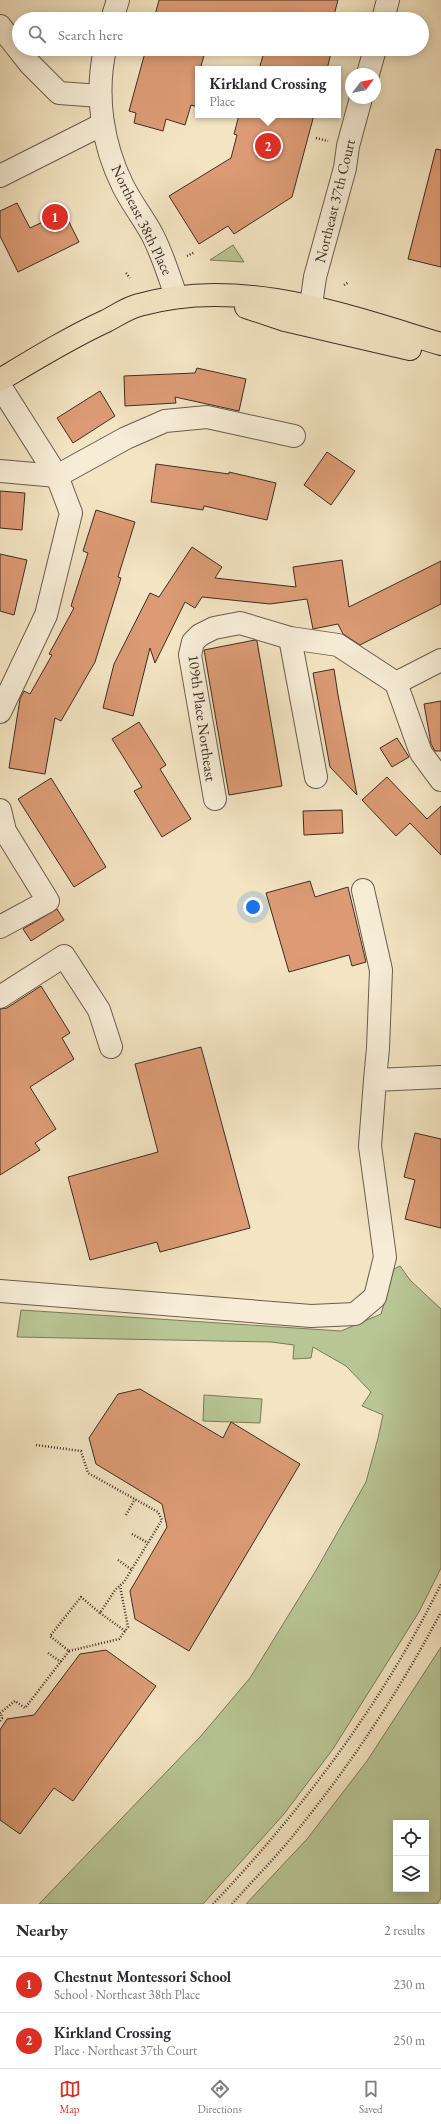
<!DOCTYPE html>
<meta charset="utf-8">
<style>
body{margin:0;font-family:"EB Garamond",serif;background:#f7f7f7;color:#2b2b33}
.controls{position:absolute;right:12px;bottom:12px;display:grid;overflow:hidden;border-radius:0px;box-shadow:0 2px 10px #0003}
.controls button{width:36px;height:36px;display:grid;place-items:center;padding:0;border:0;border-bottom:1px solid #e1e1e2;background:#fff;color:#2b2b33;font:20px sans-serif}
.compass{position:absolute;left:345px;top:68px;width:36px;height:36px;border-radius:50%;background:#fff;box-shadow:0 2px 10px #0003;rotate:58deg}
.you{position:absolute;left:253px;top:907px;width:14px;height:14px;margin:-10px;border:3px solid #fff;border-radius:50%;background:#1a73e8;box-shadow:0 0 0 6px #1a73e833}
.badge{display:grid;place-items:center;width:26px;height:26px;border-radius:50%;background:#d93025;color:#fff;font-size:13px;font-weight:700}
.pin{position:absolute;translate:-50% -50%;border:2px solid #fff;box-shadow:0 1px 4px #0006}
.popup{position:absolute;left:195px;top:66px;width:146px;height:52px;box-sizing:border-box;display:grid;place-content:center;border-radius:0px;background:#fff;filter:drop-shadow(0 1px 3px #0005);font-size:13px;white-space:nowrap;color:#7c7c81}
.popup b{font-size:15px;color:#2b2b33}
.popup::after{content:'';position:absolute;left:50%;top:100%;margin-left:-8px;border:8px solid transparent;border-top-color:#fff}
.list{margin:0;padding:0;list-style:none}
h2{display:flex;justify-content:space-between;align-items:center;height:52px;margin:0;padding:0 16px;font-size:17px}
h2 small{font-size:13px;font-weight:400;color:#7c7c81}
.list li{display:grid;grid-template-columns:26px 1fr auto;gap:12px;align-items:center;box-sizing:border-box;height:56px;padding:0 16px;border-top:1px solid #e1e1e2}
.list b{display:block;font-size:15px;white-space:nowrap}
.list p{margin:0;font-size:13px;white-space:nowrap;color:#7c7c81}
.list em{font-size:13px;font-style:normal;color:#7c7c81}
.icon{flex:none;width:22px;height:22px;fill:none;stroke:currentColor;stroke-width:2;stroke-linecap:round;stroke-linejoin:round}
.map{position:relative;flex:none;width:441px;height:1904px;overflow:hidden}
.search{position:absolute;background:#fff;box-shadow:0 2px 10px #0003;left:12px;right:12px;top:12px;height:44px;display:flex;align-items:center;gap:10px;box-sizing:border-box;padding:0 14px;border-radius:22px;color:#7c7c81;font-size:15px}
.sheet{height:164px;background:#fff}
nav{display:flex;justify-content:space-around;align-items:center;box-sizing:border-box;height:56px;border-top:1px solid #e1e1e2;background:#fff;font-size:11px;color:#7c7c81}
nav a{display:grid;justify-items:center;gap:2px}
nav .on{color:#d93025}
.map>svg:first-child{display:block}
</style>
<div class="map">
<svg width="441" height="1904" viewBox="0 0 441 1904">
<rect width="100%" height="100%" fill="#f3e4c2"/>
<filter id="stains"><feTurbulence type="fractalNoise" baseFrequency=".005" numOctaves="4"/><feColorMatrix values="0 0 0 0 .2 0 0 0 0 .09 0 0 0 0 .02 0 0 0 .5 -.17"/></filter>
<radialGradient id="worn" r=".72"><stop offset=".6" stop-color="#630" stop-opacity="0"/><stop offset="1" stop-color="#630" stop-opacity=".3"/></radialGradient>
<!-- green -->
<g fill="#b8c595" stroke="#7a7a5e" fill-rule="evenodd">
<path d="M233 245 244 262 210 260Z"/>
<path d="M400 1266 410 1280 441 1309V1568L419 1612 333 1749 284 1814 203 1904H39L200 1737 250 1678 315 1572 366 1482 378 1438 383 1415 362 1406 371 1392 346 1366 313 1347 311 1358 293 1359 294 1345 271 1342 17 1337 21 1310 341 1331 381 1314 394 1269Z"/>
<path d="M204 1395 262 1399 260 1423 203 1421Z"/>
<path d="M441 1647V1898L437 1904H246L307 1839 367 1761ZM396 1823H426V1889H396Z"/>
</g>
<!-- building -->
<g fill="#dc9b75" stroke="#3d2e27">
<path d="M159 0H338L333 19H154Z"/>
<path d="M146 49H206L200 69H198V107L191 105 185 125 166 119 163 131 134 123 136 113 129 111Z"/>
<path d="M265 49H332L327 69H259Z"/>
<path d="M239 115H314L292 197 234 234 228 226 199 244 169 196 231 158 237 135 234 134Z"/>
<path d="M436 149 441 150V267L408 259Z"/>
<path d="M17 203 30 228 64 212 79 242 18 272 0 236V211Z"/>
<path d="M197 368 246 379 239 411 175 397 176 403 125 406 124 376 195 373Z"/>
<path d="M100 391 115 416 73 443 57 418Z"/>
<path d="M327 452 355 471 331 505 304 485Z"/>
<path d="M156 464 229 474V472L276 483 267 520 204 506 203 510 151 502Z"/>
<path d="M0 491 25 493 22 530 0 528Z"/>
<path d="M96 510 135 522 118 577 121 578 95 662 61 721 55 718 45 774 9 768 20 699 24 691 30 694 52 655 49 654 74 608 71 606 88 553 83 551Z"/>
<path d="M192 547 222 567 215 578 296 587 293 567 342 560 349 607 441 561V604L360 645 343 634 338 624 313 629 307 599 270 604 202 597 195 608 185 602 155 663 150 648 133 716 103 708 114 664 150 593 159 597Z"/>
<path d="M0 554 27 560 14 615 0 611Z"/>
<path d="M255 640 257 641 282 786 229 795 204 650Z"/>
<path d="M334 669 338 695 357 795 330 767 313 673Z"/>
<path d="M441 701V751H435L431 744 424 704Z"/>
<path d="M139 722 166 765 160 769 191 819 162 837 134 791 142 787 112 739Z"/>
<path d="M397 738 409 757 392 767 380 748Z"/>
<path d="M387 777 427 819 441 806V855L410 823 396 836 362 800Z"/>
<path d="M51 778 106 867 74 887 18 799Z"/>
<path d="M342 810 343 833 304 835 303 811Z"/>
<path d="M310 881 315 897 348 887 366 962 352 966 349 955 289 972 266 893Z"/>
<path d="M57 909 64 920 31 941 23 929Z"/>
<path d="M41 986 70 1033 62 1038 74 1059 30 1087 56 1129 35 1143 40 1150 0 1175V1009L7 1008Z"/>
<path d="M201 1047 250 1228 160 1252 157 1242 90 1260 68 1177 158 1152 135 1064Z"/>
<path d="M415 1133 441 1139V1228L405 1219 415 1180 404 1177Z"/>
<path d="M140 1389 223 1438 231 1422 300 1464 189 1651 135 1619 130 1591 167 1527 162 1504 96 1464 89 1438 118 1394Z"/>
<path d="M106 1650 156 1686 73 1801 54 1788 20 1834 0 1820V1730L7 1719 34 1715 80 1654Z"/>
</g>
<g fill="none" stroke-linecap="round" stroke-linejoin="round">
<!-- minor casing -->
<g stroke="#6a5c4e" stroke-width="24">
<g id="minor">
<path d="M112 19 118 0"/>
<path d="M383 19 388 0"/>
<path d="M0 26 30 64 59 93 100 96"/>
<path d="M105 49C95 95 102 144 123 186 132 204 144 219 153 236 163 256 169 276 176 296"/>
<path d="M368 74 375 49"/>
<path d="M0 176 103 124"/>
<path d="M311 305 315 277 345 168 348 146 361 98"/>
<path d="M0 386 57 476 71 513 46 615 0 712"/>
<path d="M0 471 57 476 126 438 165 421 207 417 294 436"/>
<path d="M290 638 316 777"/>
<path d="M441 660 396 683 421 753 441 780"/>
<path d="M215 799 190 655 193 642 200 635 214 628 240 623 290 638 338 645 396 683"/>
<path d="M0 810 5 831 48 901 0 927"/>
<path d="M363 890 381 970 378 1048 375 1080"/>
<path d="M0 997 64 956 99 1010 111 1047"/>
<path d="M0 1291 311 1316 355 1314 375 1297 385 1257 370 1146 375 1080 441 1077"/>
</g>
</g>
<!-- major casing -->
<g stroke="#3d2e27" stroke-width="24">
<g id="major">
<path d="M246 307 285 320 410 349"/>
<path d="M0 380C35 359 69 338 106 321 116 316 127 308 139 305 240 276 344 315 441 344"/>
</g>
</g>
<!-- path -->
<g stroke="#3d2e27" stroke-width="2.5" stroke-dasharray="1 2" stroke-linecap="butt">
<path d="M316 138 328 141"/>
<path d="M187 256 195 252"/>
<path d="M126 273 130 278"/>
<path d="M344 285 349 282"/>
<path d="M126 1515 135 1499"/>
<path d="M132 1534 148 1543"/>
<path d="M118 1560 132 1570"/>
<path d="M100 1613 125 1631"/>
<path d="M69 1651 119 1639 128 1627 120 1586"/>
<path d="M48 1653 61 1662"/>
<path d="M0 1713 15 1701 25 1708 69 1651 50 1636 81 1597 100 1613 115 1590 124 1582 162 1520 158 1512 88 1473 81 1451 36 1445"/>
<path d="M0 1721 2 1718 1 1713"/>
<path d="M213 1904C303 1809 383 1702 441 1584"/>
<path d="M232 1904C255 1878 279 1854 300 1827 354 1760 401 1688 441 1612"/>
</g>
<!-- minor -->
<use href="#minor" stroke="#f7edd7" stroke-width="22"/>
<!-- major -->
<use href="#major" stroke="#f3e4c2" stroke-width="22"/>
</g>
<g text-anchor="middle" stroke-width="3.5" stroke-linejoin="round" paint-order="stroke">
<!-- street labels -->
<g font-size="15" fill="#3d2e27" stroke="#f7edd7">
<text transform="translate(335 201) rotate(-76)" y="5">Northeast 37th Court</text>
<text transform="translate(142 220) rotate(64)" y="5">Northeast 38th Place</text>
<text transform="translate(202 718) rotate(82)" y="5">109th Place Northeast</text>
</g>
</g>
<rect width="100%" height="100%" filter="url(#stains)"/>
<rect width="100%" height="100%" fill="url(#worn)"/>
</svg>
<div class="controls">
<button><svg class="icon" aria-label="locate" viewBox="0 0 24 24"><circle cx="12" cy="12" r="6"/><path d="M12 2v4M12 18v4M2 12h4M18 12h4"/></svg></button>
<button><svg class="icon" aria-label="layers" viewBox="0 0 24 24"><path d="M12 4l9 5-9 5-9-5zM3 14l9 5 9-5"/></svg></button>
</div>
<svg class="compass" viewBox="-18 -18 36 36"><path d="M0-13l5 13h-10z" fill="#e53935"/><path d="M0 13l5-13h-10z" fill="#7c7c81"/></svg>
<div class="you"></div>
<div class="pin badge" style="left:55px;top:217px">1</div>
<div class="pin badge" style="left:268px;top:146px">2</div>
<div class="popup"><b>Kirkland Crossing</b>Place</div>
<div class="search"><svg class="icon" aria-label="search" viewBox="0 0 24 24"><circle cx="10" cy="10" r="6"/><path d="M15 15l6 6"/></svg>Search here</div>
</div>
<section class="sheet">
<h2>Nearby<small>2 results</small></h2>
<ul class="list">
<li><span class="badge">1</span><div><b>Chestnut Montessori School</b><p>School · Northeast 38th Place</p></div><em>230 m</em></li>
<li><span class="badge">2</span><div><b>Kirkland Crossing</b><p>Place · Northeast 37th Court</p></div><em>250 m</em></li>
</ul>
</section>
<nav>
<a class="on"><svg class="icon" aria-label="map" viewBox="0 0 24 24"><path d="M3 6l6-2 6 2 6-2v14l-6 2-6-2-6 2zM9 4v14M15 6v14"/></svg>Map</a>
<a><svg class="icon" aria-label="directions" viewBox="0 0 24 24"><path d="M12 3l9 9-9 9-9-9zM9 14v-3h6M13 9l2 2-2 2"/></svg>Directions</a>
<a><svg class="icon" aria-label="saved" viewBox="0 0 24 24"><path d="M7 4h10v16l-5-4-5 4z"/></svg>Saved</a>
</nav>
